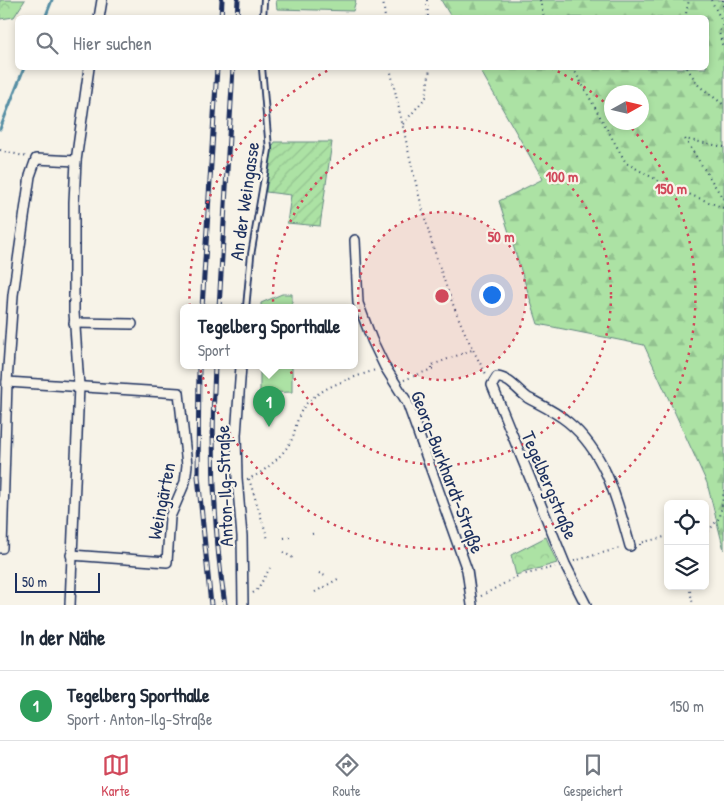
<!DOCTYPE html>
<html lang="de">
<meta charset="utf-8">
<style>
body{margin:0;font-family:"Patrick Hand",sans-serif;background:#f6f6f7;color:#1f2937}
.controls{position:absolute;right:15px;bottom:15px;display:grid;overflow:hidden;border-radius:8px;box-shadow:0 2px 8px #0003}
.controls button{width:45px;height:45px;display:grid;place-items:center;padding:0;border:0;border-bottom:1px solid #e0e1e3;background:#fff;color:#1f2937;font:25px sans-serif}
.compass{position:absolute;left:604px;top:85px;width:45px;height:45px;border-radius:50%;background:#fff;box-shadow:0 2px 8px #0003;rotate:82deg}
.scale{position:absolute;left:15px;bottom:12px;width:85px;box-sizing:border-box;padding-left:5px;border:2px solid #1b2f5e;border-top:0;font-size:14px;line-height:18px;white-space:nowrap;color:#1b2f5e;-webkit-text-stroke:4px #f7f3e8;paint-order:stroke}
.you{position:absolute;left:491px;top:294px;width:18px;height:18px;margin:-12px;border:4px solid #fff;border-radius:50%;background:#1a73e8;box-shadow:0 0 0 8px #1a73e833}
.badge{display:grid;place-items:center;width:32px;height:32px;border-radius:50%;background:#d1495b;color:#fff;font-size:16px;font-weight:700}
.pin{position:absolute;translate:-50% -41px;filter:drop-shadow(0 1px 2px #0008)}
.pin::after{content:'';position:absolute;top:26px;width:18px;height:15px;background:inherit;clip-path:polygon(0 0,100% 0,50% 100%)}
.popup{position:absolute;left:180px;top:304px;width:178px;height:65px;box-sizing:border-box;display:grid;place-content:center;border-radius:8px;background:#fff;filter:drop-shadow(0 1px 4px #0005);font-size:16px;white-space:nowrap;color:#747a83}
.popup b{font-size:19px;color:#1f2937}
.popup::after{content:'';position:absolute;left:50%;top:100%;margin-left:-10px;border:10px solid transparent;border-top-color:#fff}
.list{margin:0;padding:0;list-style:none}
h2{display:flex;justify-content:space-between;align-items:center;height:65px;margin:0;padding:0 20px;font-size:21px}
h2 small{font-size:16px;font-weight:400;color:#747a83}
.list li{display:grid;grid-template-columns:32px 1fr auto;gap:15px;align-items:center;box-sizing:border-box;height:70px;padding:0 20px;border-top:1px solid #e0e1e3}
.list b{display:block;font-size:19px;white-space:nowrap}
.list p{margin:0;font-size:16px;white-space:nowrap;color:#747a83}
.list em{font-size:16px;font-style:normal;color:#747a83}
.icon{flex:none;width:28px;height:28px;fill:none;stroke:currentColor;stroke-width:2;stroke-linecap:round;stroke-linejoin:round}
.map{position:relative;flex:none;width:724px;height:605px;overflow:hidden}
.search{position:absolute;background:#fff;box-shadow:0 2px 8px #0003;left:15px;right:15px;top:15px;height:55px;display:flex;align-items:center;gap:12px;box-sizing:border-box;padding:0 18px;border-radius:8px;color:#747a83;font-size:19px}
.sheet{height:135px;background:#fff}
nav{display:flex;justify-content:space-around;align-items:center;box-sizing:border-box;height:70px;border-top:1px solid #e0e1e3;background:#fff;font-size:14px;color:#747a83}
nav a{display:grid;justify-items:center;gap:2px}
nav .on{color:#d1495b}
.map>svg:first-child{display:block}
</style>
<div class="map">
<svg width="724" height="605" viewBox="0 0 724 605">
<defs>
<pattern id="forest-firs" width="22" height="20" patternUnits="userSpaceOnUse" patternTransform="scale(1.25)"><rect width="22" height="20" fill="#ace2a4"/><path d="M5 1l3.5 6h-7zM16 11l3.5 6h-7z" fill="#93c290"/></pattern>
<pattern id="park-crowns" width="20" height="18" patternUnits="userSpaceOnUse" patternTransform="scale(1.25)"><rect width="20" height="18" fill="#ace2a4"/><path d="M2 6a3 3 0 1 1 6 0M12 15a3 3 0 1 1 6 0" fill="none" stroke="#93c290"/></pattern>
<pattern id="garden-furrows" width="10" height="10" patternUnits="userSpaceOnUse" patternTransform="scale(1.25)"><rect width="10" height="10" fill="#ace2a4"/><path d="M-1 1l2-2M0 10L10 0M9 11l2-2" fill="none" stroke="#93c290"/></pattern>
</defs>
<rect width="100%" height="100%" fill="#f7f3e8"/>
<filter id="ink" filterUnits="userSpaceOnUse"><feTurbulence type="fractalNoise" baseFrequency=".02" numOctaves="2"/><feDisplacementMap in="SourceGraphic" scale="10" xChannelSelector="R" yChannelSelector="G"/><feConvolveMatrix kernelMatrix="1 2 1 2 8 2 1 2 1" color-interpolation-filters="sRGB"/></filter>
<g filter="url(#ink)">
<!-- grass -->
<g fill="#ace2a4" stroke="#648881">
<path d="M276 0H356L353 11 277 9Z"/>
<path d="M282 294H292V308H261V303Z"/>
<path d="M260 366H292V392L260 393Z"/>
</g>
<!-- forest -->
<path fill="url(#forest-firs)" stroke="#648881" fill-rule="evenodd" d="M441 0H724V550L707 483 644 345 538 324 499 201 543 179 479 68H706V18L451 17ZM612 92H642V122H612Z"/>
<!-- park -->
<g fill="url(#park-crowns)" stroke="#648881">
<path d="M0 0H25L14 17 0 19Z"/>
<path d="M546 537 557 563 516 575 511 555Z"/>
</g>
<!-- garden -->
<path fill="url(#garden-furrows)" stroke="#648881" d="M275 142H332L320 226 287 223 291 195 266 192 272 147Z"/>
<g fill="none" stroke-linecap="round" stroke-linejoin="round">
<!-- stream -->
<g stroke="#558ea4" stroke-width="3">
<path d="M45 18 52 0"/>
<path d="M0 129 24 68"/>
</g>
<!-- lane casing -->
<g stroke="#1b2f5e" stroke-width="8">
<g id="lane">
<path d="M263 18 264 0"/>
<path d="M246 308 251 255 269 149 262 68"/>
</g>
</g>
<!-- street casing -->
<g stroke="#1b2f5e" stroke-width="12">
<g id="street">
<path d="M99 18 102 0"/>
<path d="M355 240 358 303 372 340 385 367 407 402 467 570 472 605"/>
<path d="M74 323 132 324"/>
<path d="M241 366 236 435 237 478 242 536 243 605"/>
<path d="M7 382 179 393 187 465 185 482 170 517 167 562 71 555"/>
<path d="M0 548H2L7 382 13 295 30 176 36 159 76 161"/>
<path d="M70 605 79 386 74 312V202L76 161 89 68"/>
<path d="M586 605 565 564 492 385 497 377C511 379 517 390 528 398 541 405 556 412 568 422 606 453 617 500 630 546"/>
</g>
</g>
<!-- path -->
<g stroke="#1b2f5e" stroke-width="2" stroke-dasharray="1 4" stroke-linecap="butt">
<path d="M383 0 385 18"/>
<path d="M427 0 428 18"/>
<path d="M540 0 544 18"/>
<path d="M711 0 722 21"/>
<path d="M723 0V23L719 32 722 44 724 46"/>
<path d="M685 18 689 0"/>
<path d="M390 68C413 171 433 281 486 374"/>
<path d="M573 68 626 163 668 186 724 208"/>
<path d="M687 68 699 86 724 105"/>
<path d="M403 124 426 97 430 68"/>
<path d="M724 147 685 139 724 200"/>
<path d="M0 150 27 157"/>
<path d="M404 380 432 369V365L472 350"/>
<path d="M247 479C261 476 286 453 292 439 297 426 297 412 309 401 326 385 353 378 375 370"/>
<path d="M249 479 268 539"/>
<path d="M312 534 316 533"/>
<path d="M705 535 720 517 724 490"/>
<path d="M284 538 290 537"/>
<path d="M640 545V543L668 536"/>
<path d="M283 552 295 559"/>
<path d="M574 561 620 548"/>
<path d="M319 573 325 576"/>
<path d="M689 586 693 605"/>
<path d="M315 592 338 579"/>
<path d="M253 593 257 590 270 568"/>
<path d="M481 596 518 576 555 567"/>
</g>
<!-- lane -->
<use href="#lane" stroke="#f7f3e8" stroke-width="4.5"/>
<!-- street -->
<use href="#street" stroke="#f7f3e8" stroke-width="9"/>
<!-- rail casing -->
<g stroke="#1b2f5e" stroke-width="5">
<g id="rail">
<path d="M221 18 222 0"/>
<path d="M237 18 238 0"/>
<path d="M202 308 217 68"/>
<path d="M219 308 233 68"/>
<path d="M199 366 198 476 211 605"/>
<path d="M215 366C211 444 213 527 225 605"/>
</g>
</g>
<!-- rail -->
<use href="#rail" stroke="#f7f3e8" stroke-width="3" stroke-dasharray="9" stroke-linecap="butt"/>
</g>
</g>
<!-- distance rings -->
<circle cx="442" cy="296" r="84" fill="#d1495b" fill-opacity=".12"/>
<g fill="none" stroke="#d1495b" stroke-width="2.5" stroke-dasharray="2.5 5">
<circle cx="442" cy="296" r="84"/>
<circle cx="442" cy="296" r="169"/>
<path d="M551 68A253 253 0 0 1 611 108M627 123A253 253 0 1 1 333 68"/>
</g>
<g text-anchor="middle" stroke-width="4.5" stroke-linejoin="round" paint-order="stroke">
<!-- street labels -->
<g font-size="19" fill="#1b2f5e" stroke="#f7f3e8">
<text transform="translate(244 201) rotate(-82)" y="7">An der Weingasse</text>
<text transform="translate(448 472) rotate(69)" y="7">Georg-Burkhardt-Straße</text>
<text transform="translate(550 485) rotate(67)" y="7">Tegelbergstraße</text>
<text transform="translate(224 486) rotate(-92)" y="7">Anton-Ilg-Straße</text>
<text transform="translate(161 501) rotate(-79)" y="7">Weingärten</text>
</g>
</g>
<circle cx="442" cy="296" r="8" fill="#d1495b" stroke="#f7f3e8" stroke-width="2.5"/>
<g font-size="15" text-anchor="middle" font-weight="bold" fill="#d1495b" stroke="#f7f3e8" stroke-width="4.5" stroke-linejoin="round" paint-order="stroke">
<text x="562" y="182">100 m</text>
<text x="671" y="194">150 m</text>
<text x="501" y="242">50 m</text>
</g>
</svg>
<div class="controls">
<button><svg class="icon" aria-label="locate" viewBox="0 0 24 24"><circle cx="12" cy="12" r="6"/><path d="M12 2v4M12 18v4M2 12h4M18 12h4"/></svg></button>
<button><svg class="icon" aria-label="layers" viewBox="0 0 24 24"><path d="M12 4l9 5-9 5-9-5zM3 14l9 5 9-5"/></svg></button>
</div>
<svg class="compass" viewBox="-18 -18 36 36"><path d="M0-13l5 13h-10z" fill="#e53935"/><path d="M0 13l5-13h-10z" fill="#747a83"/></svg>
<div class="scale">50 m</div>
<div class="you"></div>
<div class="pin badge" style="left:269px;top:427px;background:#2e9e5b">1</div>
<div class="popup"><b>Tegelberg Sporthalle</b>Sport</div>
<div class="search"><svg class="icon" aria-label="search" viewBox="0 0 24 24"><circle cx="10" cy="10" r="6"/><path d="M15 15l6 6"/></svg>Hier suchen</div>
</div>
<section class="sheet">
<h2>In der Nähe<small></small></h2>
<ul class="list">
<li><span class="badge" style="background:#2e9e5b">1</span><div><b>Tegelberg Sporthalle</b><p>Sport · Anton-Ilg-Straße</p></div><em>150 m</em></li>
</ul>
</section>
<nav>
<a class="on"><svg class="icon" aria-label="map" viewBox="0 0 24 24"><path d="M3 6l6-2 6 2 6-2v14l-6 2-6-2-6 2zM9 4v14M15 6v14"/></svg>Karte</a>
<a><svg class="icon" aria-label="directions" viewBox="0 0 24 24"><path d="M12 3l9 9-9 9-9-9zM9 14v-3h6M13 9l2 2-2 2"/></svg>Route</a>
<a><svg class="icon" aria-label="saved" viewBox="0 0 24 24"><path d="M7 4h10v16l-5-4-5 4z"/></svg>Gespeichert</a>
</nav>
